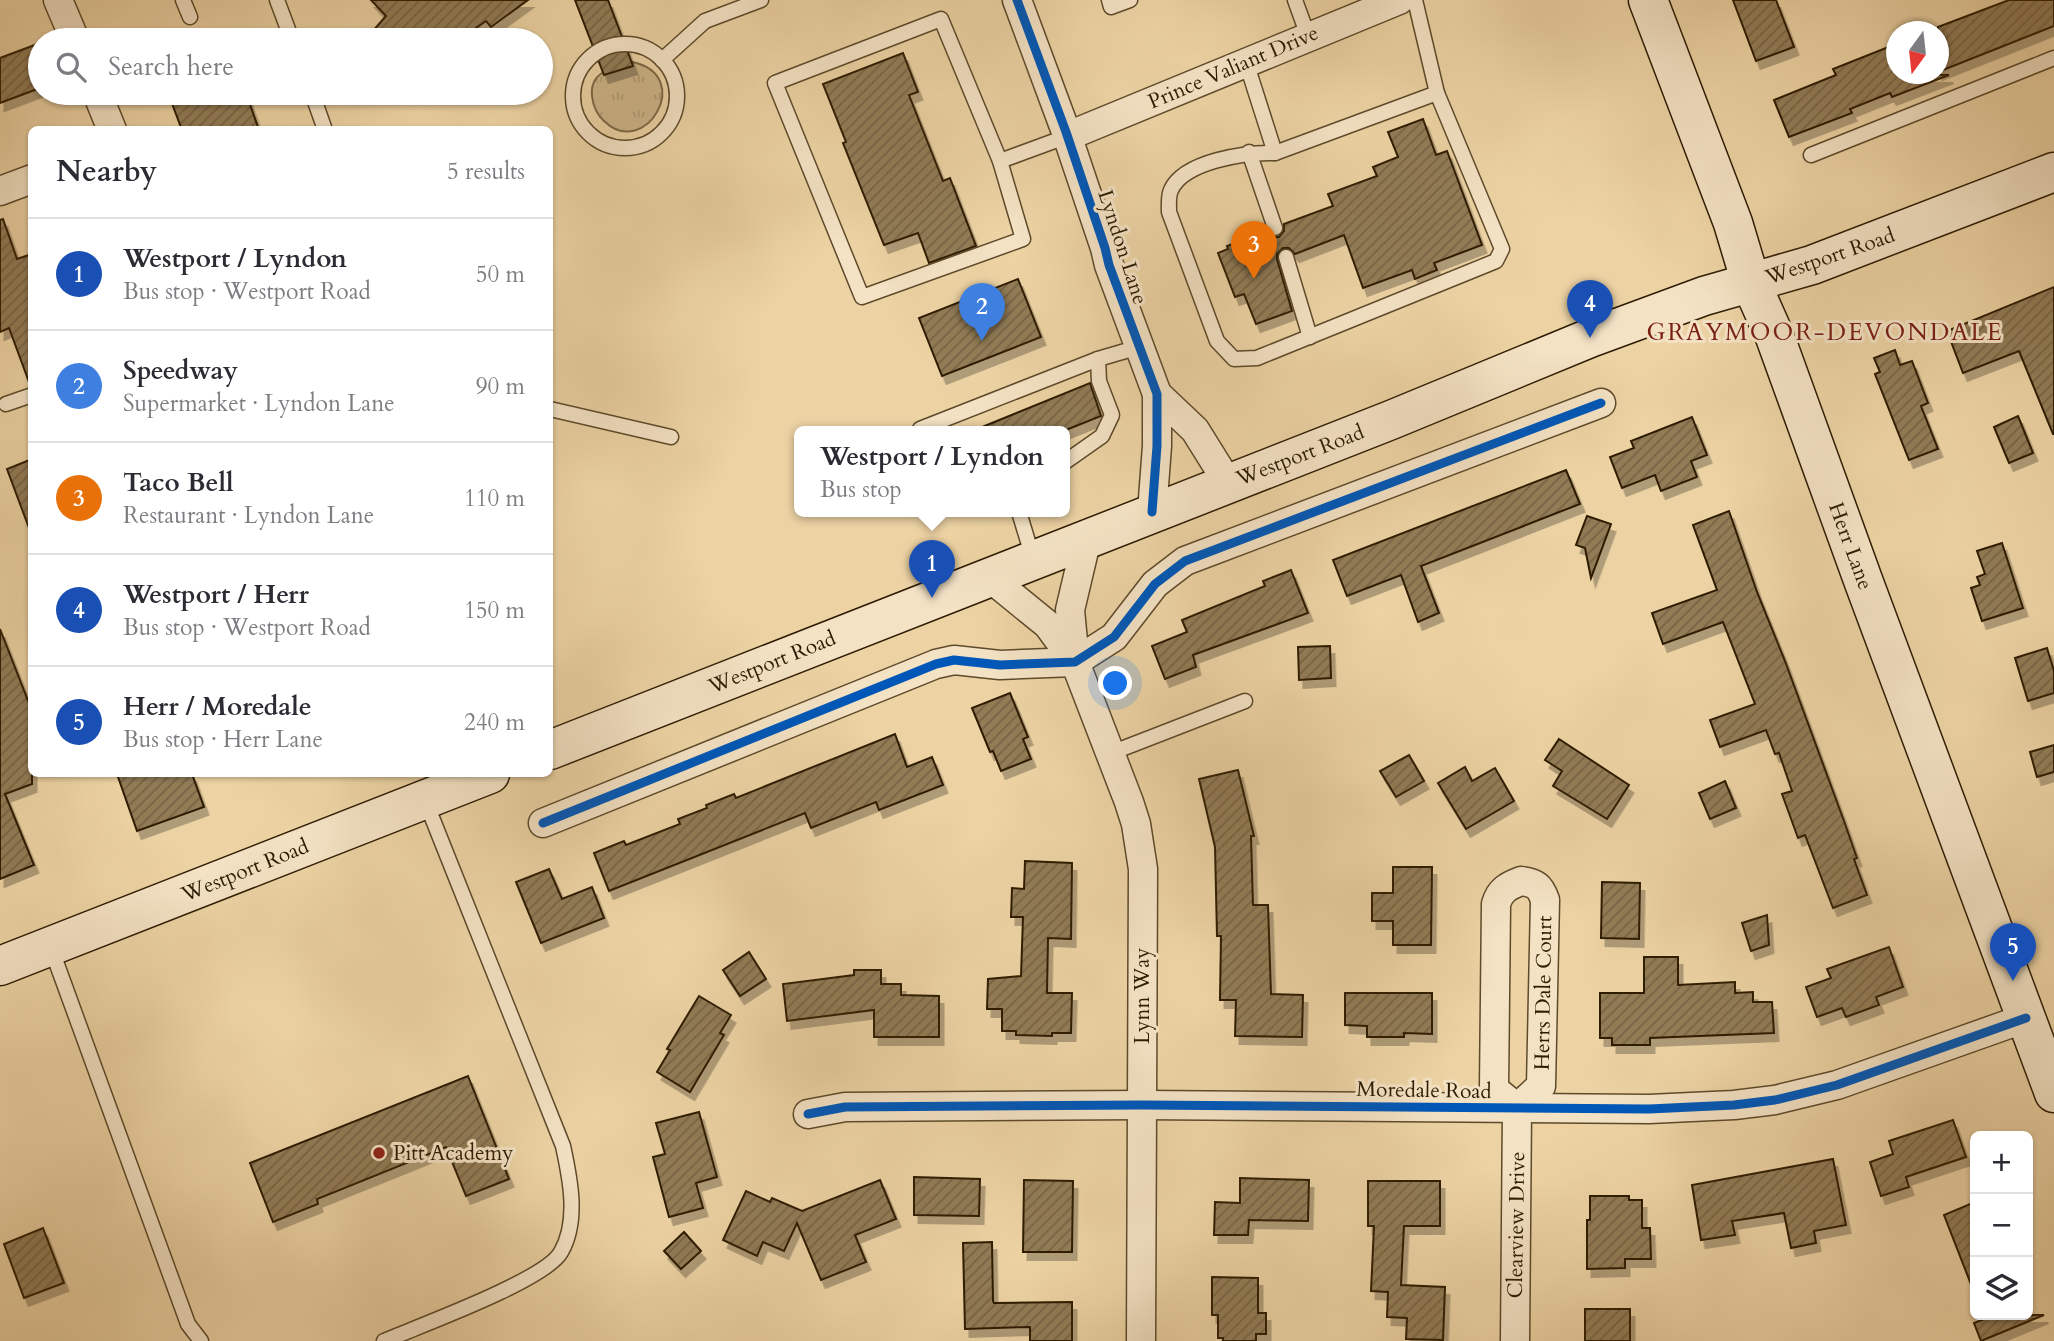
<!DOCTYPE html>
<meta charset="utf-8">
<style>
body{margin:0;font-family:Cardo,serif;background:#f7f7f7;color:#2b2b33}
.controls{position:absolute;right:21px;bottom:21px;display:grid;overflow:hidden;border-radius:10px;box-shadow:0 2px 5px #0004}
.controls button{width:63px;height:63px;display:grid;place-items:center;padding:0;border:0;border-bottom:2px solid #e1e1e2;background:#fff;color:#2b2b33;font:35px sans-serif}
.compass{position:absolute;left:1886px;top:21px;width:63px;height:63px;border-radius:50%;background:#fff;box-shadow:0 2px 5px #0004;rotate:195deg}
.you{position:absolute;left:1116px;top:684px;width:24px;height:24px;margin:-18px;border:5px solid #fff;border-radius:50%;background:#1a73e8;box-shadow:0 0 0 10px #1a73e833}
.badge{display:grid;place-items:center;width:46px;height:46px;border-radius:50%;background:#8f2418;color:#fff;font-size:23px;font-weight:700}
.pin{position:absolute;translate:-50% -58px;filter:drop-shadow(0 2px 4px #0008)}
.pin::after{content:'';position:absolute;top:37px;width:24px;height:21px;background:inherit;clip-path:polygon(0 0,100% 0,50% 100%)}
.popup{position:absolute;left:794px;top:426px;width:276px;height:91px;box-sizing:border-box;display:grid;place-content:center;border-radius:10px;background:#fff;filter:drop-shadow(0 2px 5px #0005);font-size:23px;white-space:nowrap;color:#7c7c81}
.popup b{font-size:26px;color:#2b2b33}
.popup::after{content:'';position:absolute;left:50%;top:100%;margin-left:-14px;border:14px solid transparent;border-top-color:#fff}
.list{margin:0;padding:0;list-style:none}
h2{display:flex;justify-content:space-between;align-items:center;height:91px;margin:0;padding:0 28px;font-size:30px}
h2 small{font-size:23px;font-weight:400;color:#7c7c81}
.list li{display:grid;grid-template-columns:46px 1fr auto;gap:21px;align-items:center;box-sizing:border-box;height:112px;padding:0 28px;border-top:2px solid #e1e1e2}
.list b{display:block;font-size:26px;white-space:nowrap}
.list p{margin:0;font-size:23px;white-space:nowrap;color:#7c7c81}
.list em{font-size:23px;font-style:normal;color:#7c7c81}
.icon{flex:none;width:38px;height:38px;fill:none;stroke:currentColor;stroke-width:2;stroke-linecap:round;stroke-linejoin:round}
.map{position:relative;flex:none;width:2054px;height:1341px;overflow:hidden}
.search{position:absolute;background:#fff;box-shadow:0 2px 5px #0004;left:28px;top:28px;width:525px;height:77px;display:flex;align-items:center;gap:18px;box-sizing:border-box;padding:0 24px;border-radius:38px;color:#7c7c81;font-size:26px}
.panel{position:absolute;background:#fff;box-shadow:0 2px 5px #0004;left:28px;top:126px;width:525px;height:651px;border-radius:10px}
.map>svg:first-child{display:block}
</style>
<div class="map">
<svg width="2054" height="1341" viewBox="0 0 2054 1341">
<defs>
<pattern id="grass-tufts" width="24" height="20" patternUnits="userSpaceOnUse" patternTransform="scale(1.75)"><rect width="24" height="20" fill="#ccb488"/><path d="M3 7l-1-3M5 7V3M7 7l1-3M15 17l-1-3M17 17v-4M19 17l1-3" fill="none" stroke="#b09a74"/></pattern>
<pattern id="building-hatch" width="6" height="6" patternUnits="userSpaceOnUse" patternTransform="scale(1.75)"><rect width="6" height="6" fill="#917b56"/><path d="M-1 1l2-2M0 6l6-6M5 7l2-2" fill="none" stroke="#776445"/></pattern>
<filter id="shadow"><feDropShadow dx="4.5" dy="8" stdDeviation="0" flood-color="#0004"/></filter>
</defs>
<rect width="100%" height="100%" fill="#edd3a4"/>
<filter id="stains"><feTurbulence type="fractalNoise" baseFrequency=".00286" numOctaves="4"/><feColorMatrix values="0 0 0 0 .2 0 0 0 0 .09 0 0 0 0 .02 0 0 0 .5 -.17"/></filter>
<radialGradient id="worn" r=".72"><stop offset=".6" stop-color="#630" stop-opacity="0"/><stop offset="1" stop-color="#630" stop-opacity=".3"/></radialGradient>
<!-- grass -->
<path fill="url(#grass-tufts)" stroke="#7c6845" stroke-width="2" d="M632 62C696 75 645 161 604 121 592 110 585 84 602 73 610 68 622 65 632 62Z"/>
<!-- building -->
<g fill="url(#building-hatch)" stroke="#2d1c02" stroke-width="2" filter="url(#shadow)">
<path d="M371 0H528L491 27 486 21 459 40H365L386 16Z"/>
<path d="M575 0H608L633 66 604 75Z"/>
<path d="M1733 0H1776L1794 47 1756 61Z"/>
<path d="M2009 0H2054V26L1938 72V27Z"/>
<path d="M40 43V88L0 103V58Z"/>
<path d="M1896 44V74L1949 75 1892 97 1890 93 1850 109 1852 113 1789 137 1774 100 1836 75 1833 69Z"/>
<path d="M903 53 918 92 909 95 943 181 950 178 976 246 929 263 918 233 884 245 843 143 846 142 823 84Z"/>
<path d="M168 93H246L259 130H182Z"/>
<path d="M1423 119 1436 155 1447 151 1482 245 1434 263 1437 270 1415 279 1412 270 1363 288 1344 235 1295 254 1289 248H1283L1277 254V259L1292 311 1256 324 1244 294 1235 297 1218 253 1228 249 1227 246 1266 231 1272 237H1279L1284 231V224L1333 206 1328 194 1377 176 1373 167 1398 157 1388 132Z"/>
<path d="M3 219 17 259 32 254V381L29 382 9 328 0 332V220Z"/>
<path d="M1018 279 1041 337 942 376 919 318Z"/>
<path d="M2054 287V434H2053L2019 351 1963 373 1947 331Z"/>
<path d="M1895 350 1900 365 1912 361 1928 403 1921 406 1938 449 1909 460 1875 374 1880 372 1874 358Z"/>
<path d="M1090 383 1101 416 1061 432H970Z"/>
<path d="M2018 416 2033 453 2009 463 1994 427Z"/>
<path d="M1692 417 1707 455 1691 461 1697 477 1661 491 1655 475 1622 488 1610 457 1634 448 1631 441Z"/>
<path d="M32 459V527L29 528 7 469Z"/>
<path d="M1566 470 1580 504 1421 566 1439 613 1418 622 1401 575 1347 596 1333 560Z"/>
<path d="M1729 511 1757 592 1785 661 1844 821 1857 858 1854 859 1867 895 1833 908 1805 835 1798 838 1782 794 1792 791 1779 753 1775 754 1766 730 1720 747 1710 720 1755 704 1723 622 1663 644 1652 613 1717 590 1693 525Z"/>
<path d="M1587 516 1611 524 1591 578 1585 548 1576 545Z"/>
<path d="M2002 543 2023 608 1982 621 1971 588 1980 585 1977 577 1985 574 1977 551Z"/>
<path d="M1291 570 1308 613 1193 655 1196 667 1165 679 1152 646 1187 632 1182 620 1265 586 1263 581Z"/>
<path d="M0 629 32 711V784L5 794 34 865 0 879Z"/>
<path d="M1330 646 1331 678 1299 680 1298 647Z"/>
<path d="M2047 648 2054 671V693L2028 701 2015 658Z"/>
<path d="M1010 693 1028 737 1023 739 1031 759 1001 771 993 751 990 752 972 708Z"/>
<path d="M895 734 907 767 932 757 943 785 879 810 876 802 811 828 805 813 609 891 594 853 624 841 626 845 680 824 678 819 707 808 706 805 734 794 736 798Z"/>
<path d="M1559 739 1629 785 1607 819 1553 786 1562 771 1545 760Z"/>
<path d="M2054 745V772L2037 777 2030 752Z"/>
<path d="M1409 755 1424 781 1396 797 1380 771Z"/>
<path d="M1465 767 1472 781 1495 768 1514 801 1466 829 1438 783Z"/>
<path d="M1238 770 1254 836H1251L1253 905H1268L1271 994 1303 995 1302 1037 1235 1036 1236 1000H1220L1221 936H1217L1215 847 1199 779Z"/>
<path d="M117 774H192L204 807 137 831Z"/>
<path d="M1725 781 1736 808 1710 819 1699 793Z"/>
<path d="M1025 861 1072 863 1071 939 1048 938 1047 993H1072L1071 1033H1052V1036L1016 1035V1031H1002V1009H987L988 979 1021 976 1023 917H1011L1012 888 1024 889Z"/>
<path d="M1393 867H1432L1431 945H1393V921H1372V893H1393Z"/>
<path d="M549 869 562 899 592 887 604 918 541 943 516 882Z"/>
<path d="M1602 882 1640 883 1639 939 1601 938Z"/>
<path d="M1767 915 1769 945 1751 951 1742 923Z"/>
<path d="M1889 947 1903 987 1876 997 1879 1005 1846 1017 1842 1008 1817 1017 1806 987 1831 978 1827 969Z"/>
<path d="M749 952 766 979 740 996 723 970Z"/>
<path d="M1644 957H1678V985L1735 982V993L1753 992V1002H1772L1774 1033 1650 1038V1045H1612V1038H1600V993H1644Z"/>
<path d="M854 970H881V984H901V995L939 996V1037H874V1010L787 1021 783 984 854 975Z"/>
<path d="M1345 993H1432V1034L1404 1033V1037H1367V1026L1345 1025Z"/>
<path d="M699 996 731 1015 720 1033 724 1035 690 1092 657 1072 670 1050 667 1049Z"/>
<path d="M468 1076 509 1179 466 1196 446 1147 317 1199 318 1204 273 1222 250 1163Z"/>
<path d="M699 1112 717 1177 696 1183 703 1208 669 1217 653 1157 665 1154 656 1123Z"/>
<path d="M1953 1120 1966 1157 1906 1177 1909 1187 1881 1196 1870 1162 1893 1154 1889 1141Z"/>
<path d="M1833 1159 1846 1225 1814 1231 1816 1243 1791 1248 1784 1213 1732 1221 1735 1235 1701 1240 1692 1185Z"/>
<path d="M914 1177 980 1179 979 1216 914 1215Z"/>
<path d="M1240 1178 1309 1180 1308 1221 1249 1220 1248 1235H1214L1215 1202 1240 1203Z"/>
<path d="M880 1180 896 1219 855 1235 866 1262 821 1280 797 1223 784 1251 763 1242 757 1256 723 1240 746 1191 770 1202 772 1198 802 1211Z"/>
<path d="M1024 1180 1073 1181 1072 1252H1023Z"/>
<path d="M1368 1181H1440V1226H1404L1401 1285 1445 1287 1443 1340 1406 1339 1407 1318 1387 1317 1388 1292 1371 1291 1374 1226H1368Z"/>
<path d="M1590 1196H1629V1200H1642V1228H1650L1651 1259H1625V1268L1587 1269V1220H1590Z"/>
<path d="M1975 1202V1292H1974L1944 1215Z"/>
<path d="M43 1228 64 1283 24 1298 4 1244Z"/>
<path d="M684 1232 701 1251 681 1269 664 1251Z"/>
<path d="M992 1242 993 1301 994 1303 1072 1302V1341H1030V1327L965 1329 963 1243Z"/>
<path d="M1212 1277 1258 1278V1313H1266V1334H1256V1341H1223V1338H1218V1315H1212Z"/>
<rect x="1585" y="1309" width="45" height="32"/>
<path d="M1994 1315H2044L1981 1341 1974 1323Z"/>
</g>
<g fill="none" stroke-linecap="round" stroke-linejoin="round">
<!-- service casing -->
<g stroke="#5d4a2a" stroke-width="17">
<g id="service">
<path d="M183 0 190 17"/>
<path d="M277 0 292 40"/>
<path d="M1109 0 1111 7 1130 0"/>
<path d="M1295 0 1308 36"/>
<path d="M1415 0 1437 93"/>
<path d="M941 19 1000 161 1023 239 862 297 775 83Z"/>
<circle cx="625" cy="96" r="52"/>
<path d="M662 60 705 21 761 0"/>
<path d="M1246 62 1275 153"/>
<path d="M312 93 325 130"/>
<path d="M1437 93 1502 249 1496 261 1257 358 1234 359 1217 341 1169 212C1169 206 1168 196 1171 190 1184 161 1246 152 1275 153Z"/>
<path d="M1249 152 1275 228"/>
<path d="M1811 155 2054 58"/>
<path d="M1000 161 1068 136"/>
<path d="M1286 257 1310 337"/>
<path d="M6 404 32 395"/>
<path d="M550 409 671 437"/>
<path d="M919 432 920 429 1098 359"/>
<path d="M1065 462 1102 436 1112 415 1099 381 1098 359 1139 347"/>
<path d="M1019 512 1033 558"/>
<path d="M1111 753 1245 701"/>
<path d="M51 948 188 1324 201 1341"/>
<path d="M384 1341C419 1326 546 1280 561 1252 579 1221 570 1178 563 1146L425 800"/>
</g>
</g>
<!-- minor casing -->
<g stroke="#5d4a2a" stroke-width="31">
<g id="minor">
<path d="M58 0 75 40"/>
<path d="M1017 0 1066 132 1105 248 1109 265 1157 394V446L1152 512"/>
<path d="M97 93 112 130"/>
<path d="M1068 136 1399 0"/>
<path d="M0 191 32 179"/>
<path d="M1157 394 1195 430 1228 483"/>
<path d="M989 577 1048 625 1075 662 1129 802 1136 824 1143 869 1141 1341"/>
<path d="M1075 662 1070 610 1087 538"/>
<path d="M543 823 936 664 954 660 1000 665 1075 662 1114 637 1155 584 1185 561 1601 403"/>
<path d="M1521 881C1536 883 1540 886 1545 900L1541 1086 1517 1108 1494 1089 1496 904C1500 890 1508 886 1521 881Z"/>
<path d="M808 1114 845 1107 1142 1105 1649 1109 1734 1105 1775 1100 1837 1085 2026 1018"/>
<path d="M1515 1341 1517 1108"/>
</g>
</g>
<!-- secondary casing -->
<g stroke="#2d1c02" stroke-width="41">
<g id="secondary">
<path d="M1648 0 1733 223 1751 283 1775 337 1863 580 2054 1093"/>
<path d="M550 750 1391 420 1590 338 1704 296 1812 265 2054 172"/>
<path d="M0 966 490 774"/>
</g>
</g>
<!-- service -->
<use href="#service" stroke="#f3e2c4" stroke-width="14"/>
<!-- minor -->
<use href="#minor" stroke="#f3e2c4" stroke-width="28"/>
<!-- secondary -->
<use href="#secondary" stroke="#f3e2c4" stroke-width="38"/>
<!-- cycleway casing -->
<g stroke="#f3e2c4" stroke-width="13">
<g id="cycleway">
<path d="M1017 0 1066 132 1105 248 1109 265 1157 394V446L1152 512"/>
<path d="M543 823 936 664 954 660 1000 665 1075 662 1114 637 1155 584 1185 561 1601 403"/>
<path d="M808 1114 845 1107 1142 1105 1649 1109 1734 1105 1775 1100 1837 1085 2026 1018"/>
</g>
</g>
<!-- cycleway -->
<use href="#cycleway" stroke="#0057b8" stroke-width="9"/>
</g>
<!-- markers -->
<circle fill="#8f2418" stroke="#f3e2c4" stroke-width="2.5" cx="379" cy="1153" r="7"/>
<g text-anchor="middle" stroke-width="6" stroke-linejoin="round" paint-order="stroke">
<!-- street labels -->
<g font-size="21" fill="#2d1c02" stroke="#f3e2c4">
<text transform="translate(1233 67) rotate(-23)" y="7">Prince Valiant Drive</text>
<text transform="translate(1123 247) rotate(72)" y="7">Lyndon Lane</text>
<text transform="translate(1830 256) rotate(-19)" y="7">Westport Road</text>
<text transform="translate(1300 455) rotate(-21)" y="7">Westport Road</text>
<text transform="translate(1851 546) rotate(70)" y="7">Herr Lane</text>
<text transform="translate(772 662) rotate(-22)" y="7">Westport Road</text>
<text transform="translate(245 870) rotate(-22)" y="7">Westport Road</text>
<text transform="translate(1543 993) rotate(-89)" y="7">Herrs Dale Court</text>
<text transform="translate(1142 996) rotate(-90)" y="7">Lynn Way</text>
<text transform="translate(1424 1090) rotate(1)" y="7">Moredale Road</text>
<text transform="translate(1516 1225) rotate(-89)" y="7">Clearview Drive</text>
</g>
<!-- poi labels -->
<g font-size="21" fill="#2d1c02" stroke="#f3e2c4" text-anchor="start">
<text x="393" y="1160">Pitt Academy</text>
</g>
<!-- quarter labels -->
<g font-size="24" letter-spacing="2" fill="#7a1f14" stroke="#f3e2c4">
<text x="1825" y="340">GRAYMOOR-DEVONDALE</text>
</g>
</g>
<rect width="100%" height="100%" filter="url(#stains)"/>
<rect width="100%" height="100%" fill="url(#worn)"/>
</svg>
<div class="controls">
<button>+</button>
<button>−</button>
<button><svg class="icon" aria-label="layers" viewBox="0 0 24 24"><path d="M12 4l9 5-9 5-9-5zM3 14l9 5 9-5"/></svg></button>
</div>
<svg class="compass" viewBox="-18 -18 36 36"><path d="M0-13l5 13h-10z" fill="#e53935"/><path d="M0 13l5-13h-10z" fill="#7c7c81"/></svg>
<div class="you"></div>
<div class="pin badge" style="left:932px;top:598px;background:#1a4fb4">1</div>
<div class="popup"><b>Westport / Lyndon</b>Bus stop</div>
<div class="pin badge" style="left:982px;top:341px;background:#3f7fe0">2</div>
<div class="pin badge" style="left:1254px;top:279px;background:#e8710a">3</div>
<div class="pin badge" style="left:1590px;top:338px;background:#1a4fb4">4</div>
<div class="pin badge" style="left:2013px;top:981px;background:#1a4fb4">5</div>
<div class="search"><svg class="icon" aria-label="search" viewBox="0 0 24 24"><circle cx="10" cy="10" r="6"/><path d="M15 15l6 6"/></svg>Search here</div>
<section class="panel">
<h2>Nearby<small>5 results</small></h2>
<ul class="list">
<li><span class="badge" style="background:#1a4fb4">1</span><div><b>Westport / Lyndon</b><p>Bus stop · Westport Road</p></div><em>50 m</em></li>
<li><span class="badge" style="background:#3f7fe0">2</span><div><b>Speedway</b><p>Supermarket · Lyndon Lane</p></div><em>90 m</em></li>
<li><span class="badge" style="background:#e8710a">3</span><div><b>Taco Bell</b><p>Restaurant · Lyndon Lane</p></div><em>110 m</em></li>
<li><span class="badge" style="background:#1a4fb4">4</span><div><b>Westport / Herr</b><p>Bus stop · Westport Road</p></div><em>150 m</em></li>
<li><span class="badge" style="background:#1a4fb4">5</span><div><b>Herr / Moredale</b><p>Bus stop · Herr Lane</p></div><em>240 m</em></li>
</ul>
</section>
</div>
